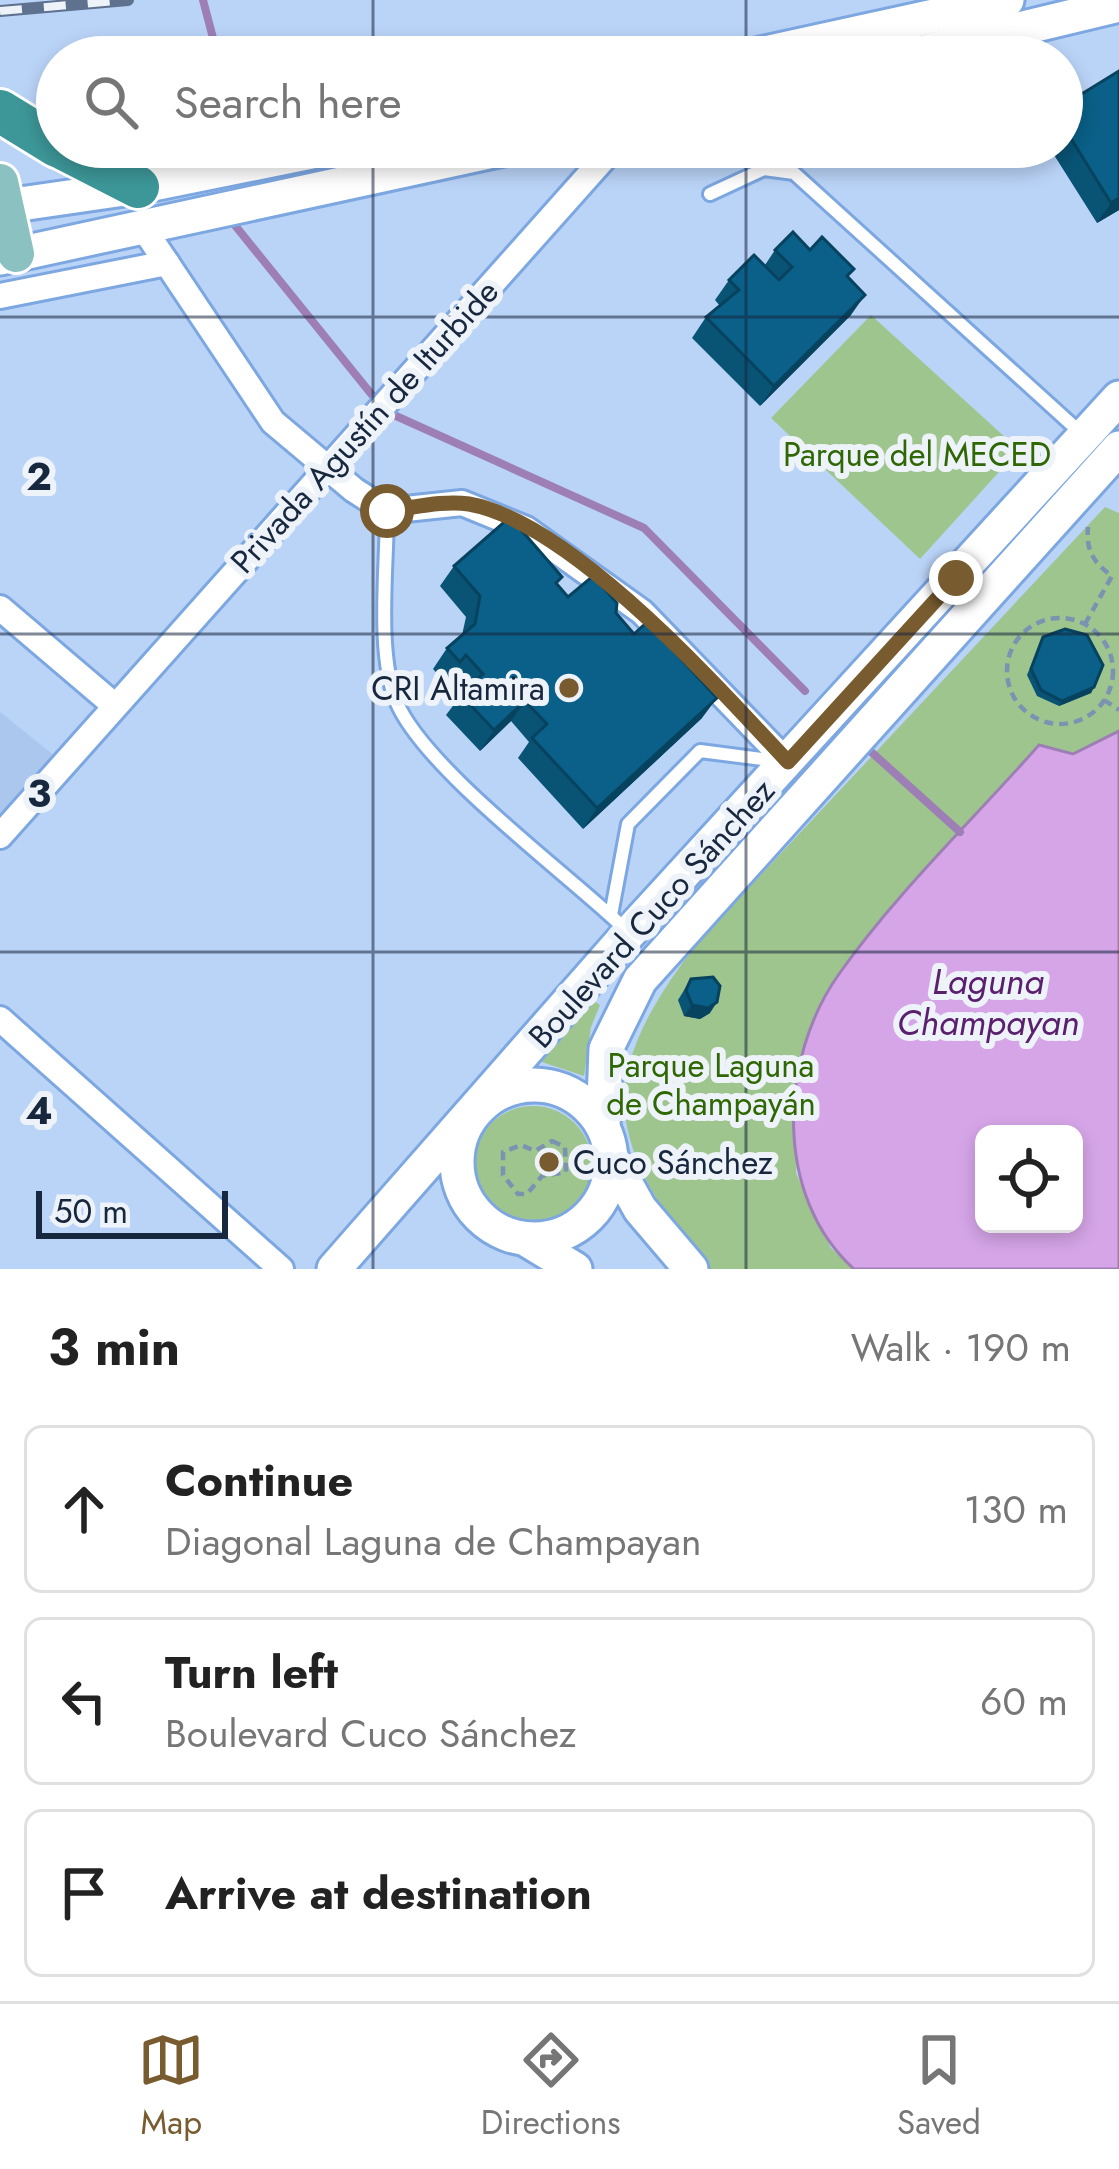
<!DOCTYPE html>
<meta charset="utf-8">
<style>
body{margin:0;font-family:Jost,sans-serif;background:#f2f2f2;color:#222}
.controls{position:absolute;right:36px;bottom:36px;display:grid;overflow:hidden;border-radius:18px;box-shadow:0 6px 18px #0003}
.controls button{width:108px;height:108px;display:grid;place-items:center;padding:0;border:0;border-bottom:3px solid #e0e0e0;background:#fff;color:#222;font:60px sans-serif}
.scale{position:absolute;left:36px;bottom:30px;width:192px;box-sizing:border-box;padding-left:12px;border:6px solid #17273e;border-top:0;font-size:33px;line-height:42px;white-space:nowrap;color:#17273e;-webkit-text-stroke:9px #eef3f9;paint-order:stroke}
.stop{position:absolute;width:36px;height:36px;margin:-27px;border:9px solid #785b2f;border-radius:50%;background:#fff}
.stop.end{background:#785b2f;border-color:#fff;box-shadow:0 3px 12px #0008}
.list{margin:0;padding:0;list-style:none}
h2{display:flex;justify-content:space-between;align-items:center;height:156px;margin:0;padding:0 48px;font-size:51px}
h2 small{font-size:39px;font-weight:400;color:#767676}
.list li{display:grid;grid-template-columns:78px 1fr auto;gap:36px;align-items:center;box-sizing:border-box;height:168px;margin:0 24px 24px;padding:0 24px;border:3px solid #e0e0e0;border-radius:18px}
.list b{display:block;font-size:45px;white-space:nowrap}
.list p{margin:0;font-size:39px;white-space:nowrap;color:#767676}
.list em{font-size:39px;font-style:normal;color:#767676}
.icon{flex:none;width:66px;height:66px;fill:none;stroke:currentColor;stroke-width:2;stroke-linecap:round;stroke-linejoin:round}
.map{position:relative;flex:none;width:1119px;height:1269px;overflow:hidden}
.search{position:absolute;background:#fff;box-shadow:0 6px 18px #0003;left:36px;right:36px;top:36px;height:132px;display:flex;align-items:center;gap:30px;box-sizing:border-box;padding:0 42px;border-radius:66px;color:#767676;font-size:45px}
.sheet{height:732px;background:#fff}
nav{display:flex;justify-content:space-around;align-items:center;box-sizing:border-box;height:168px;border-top:3px solid #e0e0e0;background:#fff;font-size:33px;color:#767676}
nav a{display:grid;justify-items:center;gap:6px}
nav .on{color:#785b2f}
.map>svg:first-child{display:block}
</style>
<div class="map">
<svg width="1119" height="1269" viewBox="0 0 1119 1269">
<rect width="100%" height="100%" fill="#bad4f8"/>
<!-- built -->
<path fill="#abc7ee" d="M0 712 61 761 0 831Z"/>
<!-- green -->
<g fill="#9ec58e">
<path d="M871 315 1019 450 920 559 771 418Z"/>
<path d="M1105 507 1119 513V731L1073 754 1038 746 838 976 799 1076 796 1173 831 1248 854 1269H706C604 1137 594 1078 698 942Z"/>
<path d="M591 999 600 1005 591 1027 584 1076 536 1060Z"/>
<circle cx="533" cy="1165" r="59"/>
</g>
<!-- water -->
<path fill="#d6a5e8" stroke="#9d7fb5" stroke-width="3" fill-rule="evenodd" d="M1119 731V1269H854C774 1197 778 1060 839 974 897 892 973 820 1039 745L1073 754ZM984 1134H1074V1224H984Z"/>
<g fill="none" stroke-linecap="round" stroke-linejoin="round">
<!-- stream -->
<g stroke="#9d7fb5" stroke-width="8">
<path d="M203 0 218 57"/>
<path d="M229 218 385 411 644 528 805 691"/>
<path d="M868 749 960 832"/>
</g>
<!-- lane casing -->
<g stroke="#7ca7e1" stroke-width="18">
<g id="lane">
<path d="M710 194 764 169 794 173 1082 434"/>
<path d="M387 511C387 565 376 655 397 703 426 770 568 874 625 929"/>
<path d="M611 915 628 824 700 751 778 761"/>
</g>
</g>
<!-- street casing -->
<g stroke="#7ca7e1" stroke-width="30">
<g id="street">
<path d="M144 229 273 422 354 490 387 511 462 503 526 529 642 612 787 762"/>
<path d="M0 296 167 263"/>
<path d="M0 608 114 705"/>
<path d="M0 836 614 147"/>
<path d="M0 1019 281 1269"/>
</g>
</g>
<!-- secondary casing -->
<g stroke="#7ca7e1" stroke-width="39">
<g id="secondary">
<path d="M747 57 1007 0"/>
<path d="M902 57 1119 5"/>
<path d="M0 207 138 187 336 147"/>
<path d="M0 258 512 147"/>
<circle cx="534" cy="1162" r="77"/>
<path d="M603 1126 606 1049 640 980 1119 448"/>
<path d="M612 1159 640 1209 691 1269"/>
<path d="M527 1240 575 1269"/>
<path d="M334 1269 629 933 1119 398"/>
</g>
</g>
<!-- primary casing -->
<g stroke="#fff" stroke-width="42">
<path id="primary" d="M0 182 16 254"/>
</g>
<!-- highway casing -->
<g stroke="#fff" stroke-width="48">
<g id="highway">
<path d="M0 111 57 146"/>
<path d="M60 147 138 187"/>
</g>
</g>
<!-- path -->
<g stroke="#7c92b1" stroke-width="4.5" stroke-dasharray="9 6" stroke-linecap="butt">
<circle cx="1060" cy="671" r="53"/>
<path d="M1085 624 1112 576C1093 562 1086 551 1088 527"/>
<path d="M1104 700 1119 710"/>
<path d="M552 1141 565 1147 566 1172 542 1176 527 1194H518L503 1175V1152L521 1145 535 1151Z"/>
</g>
<!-- lane -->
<use href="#lane" stroke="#fff" stroke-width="12"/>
<!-- street -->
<use href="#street" stroke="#fff" stroke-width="24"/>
<!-- secondary -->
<use href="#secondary" stroke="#fff" stroke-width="33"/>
<!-- primary -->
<use href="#primary" stroke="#8bc1c1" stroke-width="36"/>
<!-- highway -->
<use href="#highway" stroke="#3d9798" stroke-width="42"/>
<!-- rail casing -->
<g stroke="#5e728f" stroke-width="12">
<path id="rail" d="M0 11 128 0"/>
</g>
<!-- rail -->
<use href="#rail" stroke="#eef3f9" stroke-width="8" stroke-dasharray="22" stroke-linecap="butt"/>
</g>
<!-- wall -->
<g fill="#095375">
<path d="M1119 71V210L1097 223 1049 147H1062V106Z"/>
<path d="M775 250H810L848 278 851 315 760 406 692 338 706 317 720 306 715 300 729 280 765 265Z"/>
<path d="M454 566 557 584 568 597 616 613 702 718 583 829 518 758 529 742 511 721 480 751 446 715 465 690 452 676 445 682 433 669 447 648 462 635 466 617 440 586Z"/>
<path d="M1043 637 1094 687 1091 693 1059 706 1037 696 1027 675Z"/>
<path d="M691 979 710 1013 700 1019 684 1016 678 1000Z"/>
</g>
<!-- shaded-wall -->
<g fill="#07435f">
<path d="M1119 198V210L1097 223 1111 203Z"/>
<path d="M865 295 851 315 760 406 774 386Z"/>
<path d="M1094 687 1091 693 1059 706 1062 701Z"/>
<path d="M717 698 702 718 583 829 597 808Z"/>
<path d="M525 701 511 721 480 751 494 730Z"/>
<path d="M717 1002 710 1013 700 1019 684 1016 692 1005Z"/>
</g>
<!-- building -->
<g fill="#0a6088" stroke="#07435f" stroke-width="3">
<path d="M145 53V57H82V54Z"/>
<path d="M1119 71V198L1111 203 1062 124V106Z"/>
<path d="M793 232 810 250 822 237 854 269 847 276 865 295 774 386 706 317 739 290 729 280 754 255 779 280 792 267 775 250Z"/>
<path d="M510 517 562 577 556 583 568 597 593 576 617 603 616 613 634 634 647 622 717 698 597 808 532 738 547 724 525 701 494 730 461 695 483 674 466 655 460 662 447 648 475 624 480 596 454 566Z"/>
<path d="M1065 629 1087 635 1103 665 1094 687 1062 701 1041 690 1031 669 1043 637Z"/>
<path d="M713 977 720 986 717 1002 708 1008 692 1005 686 990 691 979Z"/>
</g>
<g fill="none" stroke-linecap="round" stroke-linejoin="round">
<!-- route -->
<path stroke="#785b2f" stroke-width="15" d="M387 511C413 508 443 500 469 504 571 522 718 687 788 762L956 578"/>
</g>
<!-- grid -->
<path fill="none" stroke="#17273e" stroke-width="3" stroke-opacity="0.55" d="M373 0V57M746 0V57M373 147V1269M746 147V1269M0 317H1119M0 634H1119M0 952H1119"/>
<!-- markers -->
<g fill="#785b2f" stroke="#eef3f9" stroke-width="4.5">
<circle cx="569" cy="688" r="12"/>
<circle cx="549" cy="1162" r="12"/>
</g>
<g text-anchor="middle" stroke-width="12" stroke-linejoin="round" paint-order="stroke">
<!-- street labels -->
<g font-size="33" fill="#17273e" stroke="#eef3f9">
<text transform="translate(364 426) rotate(-48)" y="12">Privada Agustín de Iturbide</text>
<text transform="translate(651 913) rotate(-48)" y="12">Boulevard Cuco Sánchez</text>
</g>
<!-- park labels -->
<g font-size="33" fill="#2e6703" stroke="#eef3f9">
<text x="917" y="466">Parque del MECED</text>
<text x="711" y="1077">Parque Laguna<tspan x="711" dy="38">de Champayán</tspan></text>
</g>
<!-- poi labels -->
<g font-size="33" fill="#17273e" stroke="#eef3f9" text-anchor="end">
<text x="545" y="700">CRI Altamira</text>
<text x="573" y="1174" text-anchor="start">Cuco Sánchez</text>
</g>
<!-- water labels -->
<g font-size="36" font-style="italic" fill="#5a206e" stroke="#eef3f9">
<text x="988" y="994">Laguna<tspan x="988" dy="41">Champayan</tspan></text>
</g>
</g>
<g font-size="39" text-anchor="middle" font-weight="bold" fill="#17273e" stroke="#eef3f9" stroke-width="12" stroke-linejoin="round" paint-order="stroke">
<text x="39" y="490">2</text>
<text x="39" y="807">3</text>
<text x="39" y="1124">4</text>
</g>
</svg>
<div class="controls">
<button><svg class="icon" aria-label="locate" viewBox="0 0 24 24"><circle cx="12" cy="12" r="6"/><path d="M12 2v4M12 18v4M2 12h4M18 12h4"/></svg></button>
</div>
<div class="scale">50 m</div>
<div class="stop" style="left:387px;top:511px"></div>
<div class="stop end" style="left:956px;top:578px"></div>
<div class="search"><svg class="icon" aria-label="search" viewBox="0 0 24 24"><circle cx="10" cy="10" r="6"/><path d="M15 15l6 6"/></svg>Search here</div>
</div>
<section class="sheet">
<h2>3 min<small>Walk · 190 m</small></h2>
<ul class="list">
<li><svg class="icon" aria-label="ahead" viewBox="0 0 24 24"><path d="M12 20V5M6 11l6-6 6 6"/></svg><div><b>Continue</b><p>Diagonal Laguna de Champayan</p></div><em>130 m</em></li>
<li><svg class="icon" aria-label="left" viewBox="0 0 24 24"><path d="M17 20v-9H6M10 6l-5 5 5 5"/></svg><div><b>Turn left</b><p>Boulevard Cuco Sánchez</p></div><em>60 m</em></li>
<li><svg class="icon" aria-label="arrive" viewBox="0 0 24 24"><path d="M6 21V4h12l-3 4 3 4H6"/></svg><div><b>Arrive at destination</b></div></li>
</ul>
</section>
<nav>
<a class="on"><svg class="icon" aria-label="map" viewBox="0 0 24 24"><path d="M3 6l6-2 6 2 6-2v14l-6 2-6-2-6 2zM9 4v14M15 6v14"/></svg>Map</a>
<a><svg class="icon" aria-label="directions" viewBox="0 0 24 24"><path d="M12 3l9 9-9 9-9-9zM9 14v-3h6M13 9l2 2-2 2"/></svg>Directions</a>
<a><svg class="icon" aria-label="saved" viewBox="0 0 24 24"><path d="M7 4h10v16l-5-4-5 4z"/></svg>Saved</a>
</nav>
